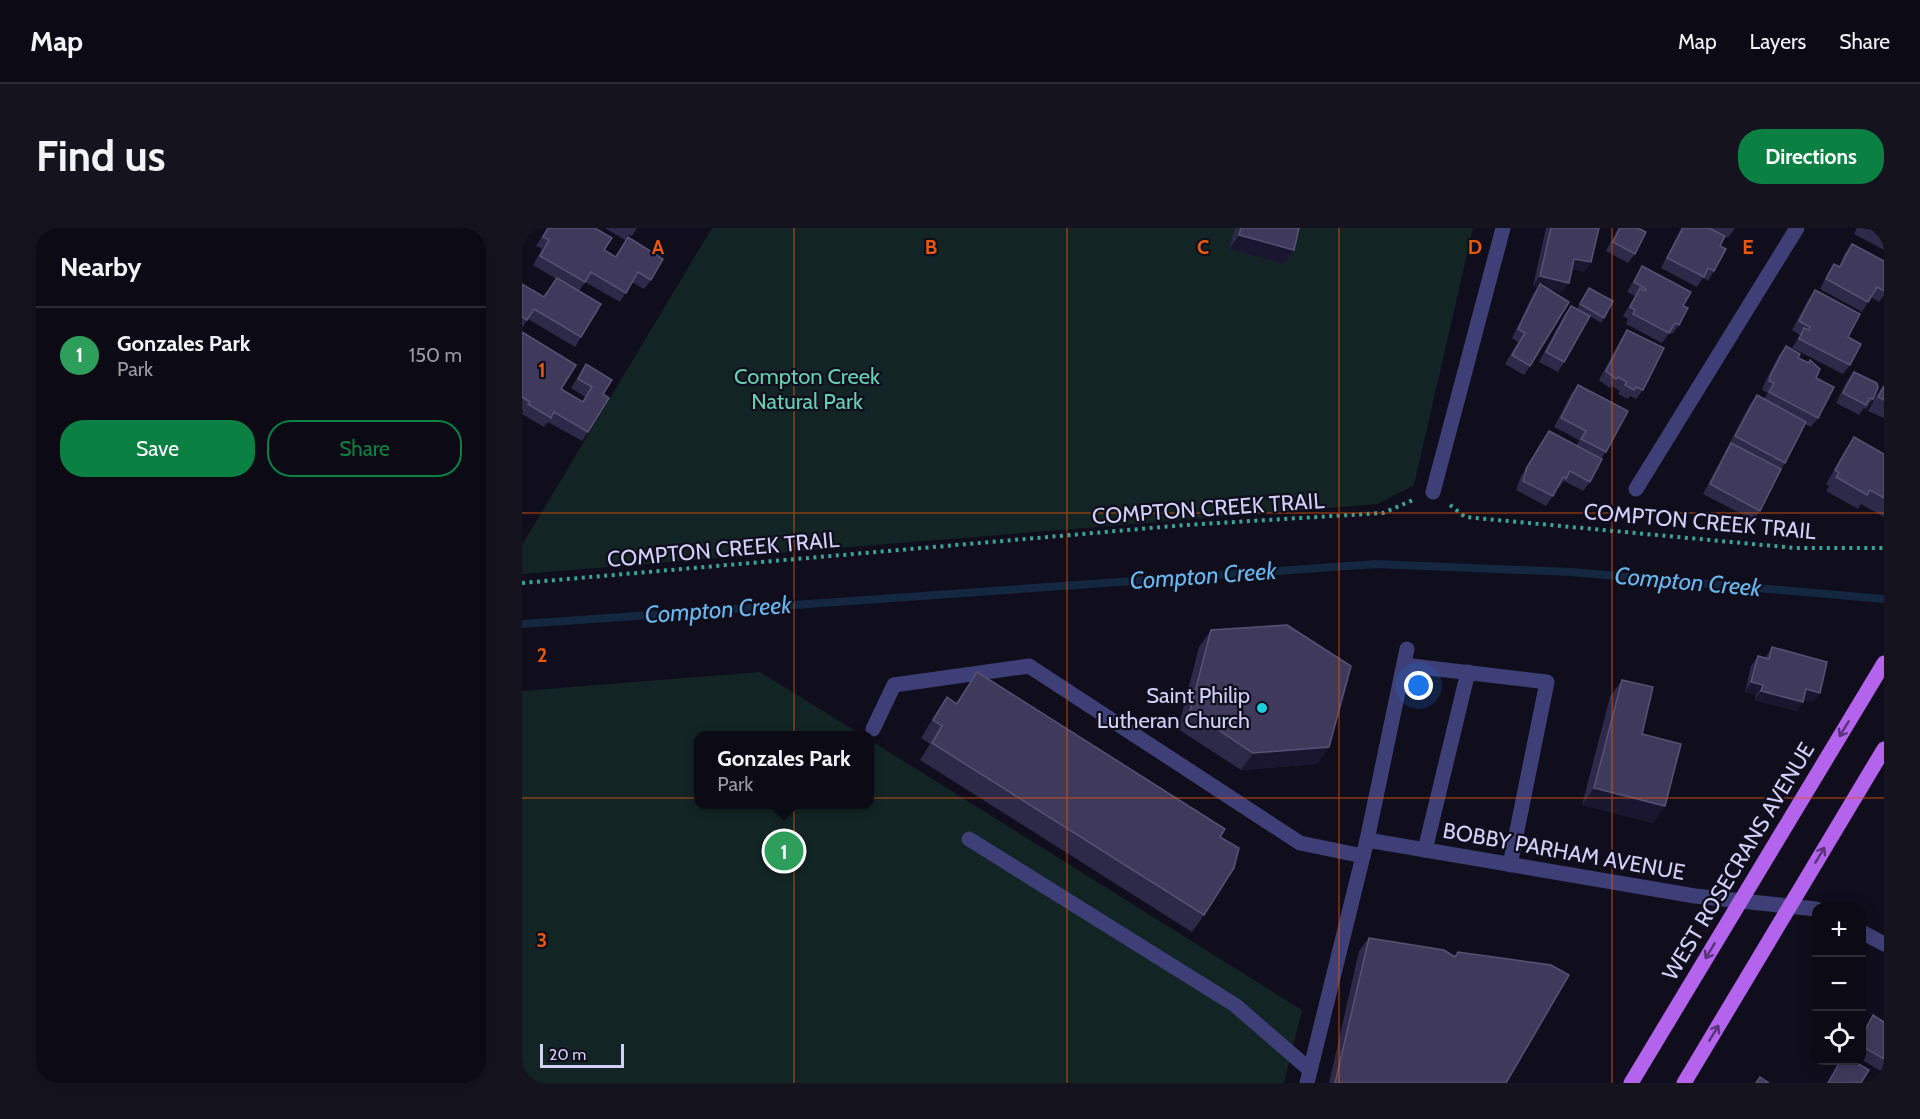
<!DOCTYPE html>
<meta charset="utf-8">
<style>
body{margin:0;font-family:Cabin,sans-serif;background:#15131e;color:#f1f3f6}
.controls{position:absolute;right:18px;bottom:18px;display:grid;overflow:hidden;border-radius:12px;box-shadow:0 3px 15px #0003}
.controls button{width:54px;height:54px;display:grid;place-items:center;padding:0;border:0;border-bottom:2px solid #2c2b34;background:#0c0a15;color:#f1f3f6;font:30px sans-serif}
.scale{position:absolute;left:18px;bottom:15px;width:84px;box-sizing:border-box;padding-left:6px;border:3px solid #d2cff9;border-top:0;font-size:16px;line-height:21px;white-space:nowrap;color:#d2cff9;-webkit-text-stroke:4px #100e1c;paint-order:stroke}
.you{position:absolute;left:897px;top:458px;width:21px;height:21px;margin:-15px;border:4px solid #fff;border-radius:50%;background:#1a73e8;box-shadow:0 0 0 9px #1a73e833}
.badge{display:grid;place-items:center;width:39px;height:39px;border-radius:50%;background:#0b8043;color:#fff;font-size:20px;font-weight:700}
.pin{position:absolute;translate:-50% -50%;border:3px solid #fff;box-shadow:0 2px 6px #0006}
.popup{position:absolute;left:172px;top:503px;width:180px;height:78px;box-sizing:border-box;display:grid;place-content:center;border-radius:12px;background:#0c0a15;filter:drop-shadow(0 2px 4px #0005);font-size:20px;white-space:nowrap;color:#9a9aa0}
.popup b{font-size:22px;color:#f1f3f6}
.popup::after{content:'';position:absolute;left:50%;top:100%;margin-left:-12px;border:12px solid transparent;border-top-color:#0c0a15}
.list{margin:0;padding:0;list-style:none}
h2{display:flex;justify-content:space-between;align-items:center;height:78px;margin:0;padding:0 24px;font-size:26px}
h2 small{font-size:20px;font-weight:400;color:#9a9aa0}
.list li{display:grid;grid-template-columns:39px 1fr auto;gap:18px;align-items:center;box-sizing:border-box;height:96px;padding:0 24px;border-top:2px solid #2c2b34}
.list b{display:block;font-size:22px;white-space:nowrap}
.list p{margin:0;font-size:20px;white-space:nowrap;color:#9a9aa0}
.list em{font-size:20px;font-style:normal;color:#9a9aa0}
.actions{display:flex;gap:12px;padding:18px 24px}
.actions a{flex:1;padding:14px 0;border:2px solid #0b8043;border-radius:24px;text-align:center;font-size:21px;color:#0b8043}
.actions .main{background:#0b8043;color:#fff}
.icon{flex:none;width:33px;height:33px;fill:none;stroke:currentColor;stroke-width:2;stroke-linecap:round;stroke-linejoin:round}
.map{position:relative;flex:none;width:1362px;height:855px;overflow:hidden;border-radius:24px}
header{display:flex;align-items:center;gap:36px;box-sizing:border-box;height:84px;padding:0 30px;background:#0c0a15;border-bottom:2px solid #2c2b34}
header strong{font-size:28px}
nav{display:flex;gap:33px;margin-inline-start:auto;font-size:21px}
.intro{display:flex;align-items:center;justify-content:space-between;box-sizing:border-box;height:144px;padding:0 36px}
h1{margin:0;font-size:42px}
.button{padding:15px 27px;border-radius:24px;background:#0b8043;color:#fff;font-size:21px;font-weight:700}
main{display:flex;gap:36px;padding:0 36px}
aside{flex:1;background:#0c0a15;border-radius:24px;box-shadow:0 3px 15px #0003}
.map>svg:first-child{display:block}
</style>
<header>
<strong>Map</strong>
<nav><a>Map</a><a>Layers</a><a>Share</a></nav>
</header>
<div class="intro"><h1>Find us</h1><a class="button">Directions</a></div>
<main>
<aside>
<h2>Nearby<small></small></h2>
<ul class="list">
<li><span class="badge" style="background:#2e9e5b">1</span><div><b>Gonzales Park</b><p>Park</p></div><em>150 m</em></li>
</ul>
<div class="actions"><a class="main">Save</a><a>Share</a></div>
</aside>
<div class="map">
<svg width="1362" height="855" viewBox="0 0 1362 855">
<rect width="100%" height="100%" fill="#100e1c"/>
<!-- green -->
<g fill="#122524">
<path d="M190 0H951L892 257 856 276 0 346V317Z"/>
<path d="M238 444 340 507 176 508V576H348V512L780 782 762 855H0V463Z"/>
</g>
<g fill="none" stroke-linecap="round" stroke-linejoin="round">
<!-- stream -->
<path stroke="#132740" stroke-width="8" d="M0 396 854 336 1049 344 1362 371"/>
<!-- path -->
<g stroke="#3ba297" stroke-width="4" stroke-dasharray="3 4.5" stroke-linecap="butt">
<path d="M928 277 943 289 1273 320H1362"/>
<path d="M0 355 663 297 861 285 891 272"/>
</g>
<!-- minor -->
<g stroke="#3e3f76" stroke-width="15">
<path d="M1114 261 1275 0"/>
<path d="M911 264 981 0"/>
<path d="M882 437 1025 454 988 637"/>
<path d="M351 501 372 457 507 438 778 615 841 628"/>
<path d="M447 611 713 777 788 842"/>
<path d="M845 612 1173 668 1294 681"/>
<path d="M903 622 946 444"/>
<path d="M1340 704 1362 716"/>
<path d="M785 855 845 612 885 421"/>
</g>
<!-- major -->
<g stroke="#b363ec" stroke-width="15">
<path d="M1109 855 1362 435"/>
<path d="M1162 855 1362 521"/>
</g>
</g>
<!-- wall -->
<g fill="#2d2948">
<path d="M25 0H73L82 22 93 29 106 9 129 52 122 61 110 54 98 74 63 54 57 63 59 109 53 119 6 91 0 100V56L22 69 34 51 11 37 20 21 14 18Z"/>
<path d="M83 0H115L110 8 107 7 103 12Z"/>
<path d="M713 0H777L772 22 762 36 707 21Z"/>
<path d="M1024 0H1077L1069 34 1062 44 1050 41 1040 64 1025 61 1008 138 1002 147 983 136 996 114 990 110 1011 66 1016 59 1011 58Z"/>
<path d="M1096 0H1116L1113 26 1106 35 1084 23Z"/>
<path d="M1159 0H1213L1206 10 1203 8 1198 18 1192 43 1186 53 1181 50 1175 59 1139 40Z"/>
<path d="M1335 0H1362V22L1332 6Z"/>
<path d="M1330 16 1362 33V67L1357 74 1349 69 1340 84 1298 61 1306 45 1312 36 1317 38 1323 25Z"/>
<path d="M1120 38 1161 78 1157 97 1150 106 1147 105 1140 115 1104 96 1106 91 1101 88 1113 68 1105 64 1114 48Z"/>
<path d="M1067 60 1082 90 1079 95 1068 88 1042 134 1036 144 1017 134 1042 87 1049 78 1055 81Z"/>
<path d="M1293 62 1326 109 1328 137 1321 146 1270 120 1278 107 1270 102 1286 72Z"/>
<path d="M1105 102 1121 162 1114 171 1108 168 1106 171 1096 166 1098 163 1089 158 1088 160 1077 152 1099 111Z"/>
<path d="M0 104 39 161 60 174 63 169 49 160 64 136 81 166 66 204 60 213 26 194 22 199 0 186 1 183 0 182Z"/>
<path d="M1264 118 1294 150 1296 190 1289 199 1283 196 1238 283 1231 292 1181 266 1228 176 1235 167 1242 171 1246 165 1240 162 1242 156 1257 127Z"/>
<path d="M1332 144 1351 171 1344 181 1342 180 1337 187 1314 175 1325 153Z"/>
<path d="M1056 157 1084 224 1079 231 1068 254 1061 263 1042 253 1037 260 1036 259 1024 278 994 262 999 248 1027 203 1054 218 1057 212 1032 199 1049 166Z"/>
<path d="M1362 157V190L1346 183 1354 168Z"/>
<path d="M1332 209 1362 226V289L1339 276 1336 281 1304 263 1307 258 1304 256 1323 222Z"/>
<path d="M689 402 807 519 795 536 719 542 656 501 677 419Z"/>
<path d="M1250 419 1291 474 1282 472 1275 483 1232 472 1234 467 1223 464 1229 438 1236 428 1243 430Z"/>
<path d="M455 444 698 609 682 687 670 704 398 532 408 516 399 510 413 487 425 469 434 475Z"/>
<path d="M1100 452 1120 506 1143 578 1131 595 1060 577 1088 469Z"/>
<path d="M847 710 933 729 984 855H807L837 723Z"/>
<path d="M1351 787 1362 794V845L1340 832V806Z"/>
</g>
<!-- shaded-wall -->
<g fill="#1a162f">
<path d="M717 7 772 22 762 36 707 21Z"/>
<path d="M1052 31 1069 34 1062 44 1045 40Z"/>
<path d="M1018 48 1047 55 1040 64 1016 59 1018 56 1016 59 1011 58Z"/>
<path d="M1229 454 1241 457 1234 467 1223 464Z"/>
<path d="M1284 461 1298 465 1291 474 1278 471Z"/>
<path d="M1239 463 1281 474 1275 483 1232 472Z"/>
<path d="M807 519 795 536 719 542 731 525Z"/>
<path d="M1072 560 1143 578 1131 595 1060 577Z"/>
</g>
<!-- building -->
<g fill="#3f3a5b" stroke="#565274" stroke-width="1.5">
<path d="M26 0H73L90 10 82 22 94 29 106 9 141 31 129 52 116 44 104 65 69 44 63 54 18 28 27 12 21 9Z"/>
<path d="M719 0H777L772 22 717 7Z"/>
<path d="M1029 0H1077L1069 34 1052 31 1047 55 1018 48Z"/>
<path d="M1098 0H1116L1124 4 1113 26 1091 14Z"/>
<path d="M1161 0H1187L1203 8 1198 18 1204 21 1192 43 1186 40 1182 49 1145 30Z"/>
<path d="M1345 0H1362V9Z"/>
<path d="M1330 16 1362 33V63L1355 59 1346 74 1304 51 1312 36 1318 39Z"/>
<path d="M1120 38 1169 64 1161 78 1166 80 1157 97 1153 95 1147 105 1111 86 1113 82 1108 79 1118 60 1123 63 1124 61 1112 54Z"/>
<path d="M35 50 79 76 59 109 12 81 5 92 0 89V56L22 69Z"/>
<path d="M1018 56 1047 74 1008 138 990 127 1003 105 996 101Z"/>
<path d="M1067 60 1091 73 1082 90 1058 76Z"/>
<path d="M1293 62 1338 86 1326 109 1339 116 1328 137 1277 111 1282 100 1287 102 1288 99 1277 93Z"/>
<path d="M1049 78 1068 88 1042 134 1024 124Z"/>
<path d="M1105 102 1142 120 1121 162 1114 159 1112 162 1103 157 1105 154 1096 149 1094 151 1084 143Z"/>
<path d="M0 104 54 137 39 161 61 174 70 159 56 151 64 136 90 152 81 166 87 170 66 204 32 184 29 190 6 176 8 174 0 169Z"/>
<path d="M1264 118 1278 126 1276 130 1287 135 1288 132 1298 141 1294 150 1312 159 1296 190 1247 164 1252 155 1247 153 1249 146Z"/>
<path d="M1332 144 1355 155 1356 160 1351 171 1348 170 1344 177 1321 165Z"/>
<path d="M1056 157 1106 183 1084 224 1059 211 1064 203 1039 190Z"/>
<path d="M1362 158V172L1356 169Z"/>
<path d="M1235 167 1284 194 1263 235 1213 208Z"/>
<path d="M1027 203 1080 231 1068 254 1048 243 1044 251 1041 249 1031 268 1001 253 1005 239Z"/>
<path d="M1332 209 1362 226V270L1348 262 1345 267 1314 249 1317 245 1313 242Z"/>
<path d="M1209 215 1259 241 1238 283 1188 256Z"/>
<path d="M765 397 829 438 807 519 731 525 668 483 689 402Z"/>
<path d="M1250 419 1305 434 1298 465 1284 461 1281 474 1239 463 1241 457 1229 454 1236 428 1247 431Z"/>
<path d="M455 444 703 601 698 609 717 620 712 640 682 687 410 515 420 498 411 492 425 469 435 476Z"/>
<path d="M1100 452 1131 459 1120 506 1159 516 1143 578 1072 560Z"/>
<path d="M847 710 922 722 933 729 936 724 1029 737 1047 747 984 855H813Z"/>
<path d="M1351 787 1362 794V831L1340 818V808Z"/>
<path d="M1319 832H1330L1347 842 1339 855H1306Z"/>
<path d="M1238 849 1247 855H1234Z"/>
</g>
<!-- one-way arrows -->
<defs><path id="oneway-shaft" d="M-6 0H5M1.5-3L5.5 0L1.5 3" fill="none" stroke-width="1.6" stroke-linecap="round" stroke-linejoin="round" transform="scale(1.5)"/></defs>
<g stroke="#59347a">
<use href="#oneway-shaft" transform="translate(1322 501) rotate(121)"/>
<use href="#oneway-shaft" transform="translate(1298 627) rotate(-59)"/>
<use href="#oneway-shaft" transform="translate(1188 723) rotate(121)"/>
<use href="#oneway-shaft" transform="translate(1192 805) rotate(-59)"/>
</g>
<!-- grid -->
<path fill="none" stroke="#e8590c" stroke-width="1.5" stroke-opacity="0.55" d="M272 0V855M545 0V855M817 0V855M1090 0V855M0 285H1362M0 570H1362"/>
<!-- markers -->
<circle fill="#1ad0da" stroke="#100e1c" stroke-width="2" cx="740" cy="480" r="6"/>
<g text-anchor="middle" stroke-width="4.5" stroke-linejoin="round" paint-order="stroke">
<!-- park labels -->
<g font-size="22" fill="#64d0b0" stroke="#100e1c">
<text x="285" y="156">Compton Creek<tspan x="285" dy="25">Natural Park</tspan></text>
</g>
<!-- street labels -->
<g font-size="22" fill="#d2cff9" stroke="#100e1c">
<text transform="translate(686 280) rotate(-4)" y="8">COMPTON CREEK TRAIL</text>
<text transform="translate(1178 293) rotate(5)" y="8">COMPTON CREEK TRAIL</text>
<text transform="translate(201 321) rotate(-5)" y="8">COMPTON CREEK TRAIL</text>
<text transform="translate(1042 623) rotate(10)" y="8">BOBBY PARHAM AVENUE</text>
<text transform="translate(1216 633) rotate(-59)" y="8">WEST ROSECRANS AVENUE</text>
</g>
<!-- poi labels -->
<g font-size="22" fill="#d2cff9" stroke="#100e1c" text-anchor="end">
<text x="728" y="475">Saint Philip<tspan x="728" dy="25">Lutheran Church</tspan></text>
</g>
<!-- water labels -->
<g font-size="24" font-style="italic" fill="#69b6ed" stroke="#100e1c">
<text transform="translate(681 348) rotate(-4)" y="8">Compton Creek</text>
<text transform="translate(1166 354) rotate(5)" y="8">Compton Creek</text>
<text transform="translate(196 382) rotate(-4)" y="8">Compton Creek</text>
</g>
</g>
<g font-size="20" text-anchor="middle" font-weight="bold" fill="#e8590c" stroke="#100e1c" stroke-width="4.5" stroke-linejoin="round" paint-order="stroke">
<text x="136" y="26">A</text>
<text x="409" y="26">B</text>
<text x="681" y="26">C</text>
<text x="953" y="26">D</text>
<text x="1226" y="26">E</text>
<text x="20" y="149">1</text>
<text x="20" y="434">2</text>
<text x="20" y="719">3</text>
</g>
</svg>
<div class="controls">
<button>+</button>
<button>−</button>
<button><svg class="icon" aria-label="locate" viewBox="0 0 24 24"><circle cx="12" cy="12" r="6"/><path d="M12 2v4M12 18v4M2 12h4M18 12h4"/></svg></button>
</div>
<div class="scale">20 m</div>
<div class="you"></div>
<div class="pin badge" style="left:262px;top:623px;background:#2e9e5b">1</div>
<div class="popup"><b>Gonzales Park</b>Park</div>
</div>
</main>
